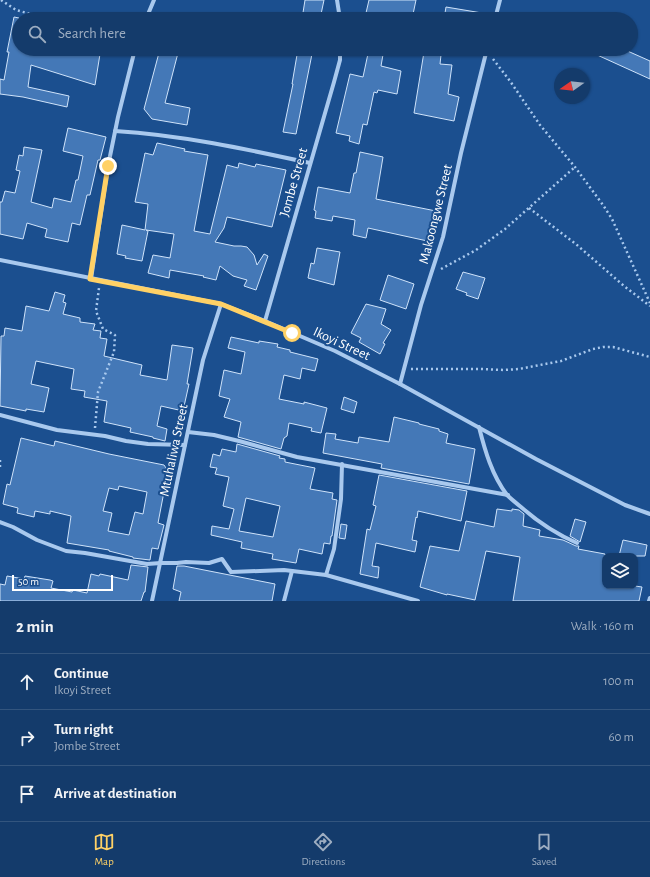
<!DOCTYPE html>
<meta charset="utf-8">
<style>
body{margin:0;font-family:"Alegreya Sans",sans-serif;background:#214673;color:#f1f3f6}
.controls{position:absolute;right:12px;bottom:12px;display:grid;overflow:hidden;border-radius:8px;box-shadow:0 1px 3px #0004}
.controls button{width:36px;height:36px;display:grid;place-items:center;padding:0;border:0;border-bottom:1px solid #33557e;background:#143b6b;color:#f1f3f6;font:20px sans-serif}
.compass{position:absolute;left:554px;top:68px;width:36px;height:36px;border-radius:50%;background:#143b6b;box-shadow:0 1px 3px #0004;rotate:256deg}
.scale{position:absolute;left:12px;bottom:10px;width:101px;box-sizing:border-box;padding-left:4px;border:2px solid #fff;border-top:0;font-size:11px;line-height:14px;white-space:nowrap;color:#fff;-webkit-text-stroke:3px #1b4f8f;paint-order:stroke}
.stop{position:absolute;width:12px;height:12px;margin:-9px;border:3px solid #ffd166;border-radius:50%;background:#fff}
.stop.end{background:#ffd166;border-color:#fff;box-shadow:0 1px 4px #0008}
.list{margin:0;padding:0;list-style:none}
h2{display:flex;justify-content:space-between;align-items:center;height:52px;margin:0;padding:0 16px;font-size:17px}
h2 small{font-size:13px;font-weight:400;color:#9dadc1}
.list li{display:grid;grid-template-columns:26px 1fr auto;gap:12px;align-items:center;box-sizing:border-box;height:56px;padding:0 16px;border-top:1px solid #33557e}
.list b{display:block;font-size:15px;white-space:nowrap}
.list p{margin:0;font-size:13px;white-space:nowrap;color:#9dadc1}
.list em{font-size:13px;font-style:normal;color:#9dadc1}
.icon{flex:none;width:22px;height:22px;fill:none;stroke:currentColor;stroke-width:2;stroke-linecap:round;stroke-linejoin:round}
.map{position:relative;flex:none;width:650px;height:601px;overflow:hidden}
.search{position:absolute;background:#143b6b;box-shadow:0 1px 3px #0004;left:12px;right:12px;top:12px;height:44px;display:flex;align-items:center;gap:10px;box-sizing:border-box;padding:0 14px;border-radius:22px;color:#9dadc1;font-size:15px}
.sheet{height:220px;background:#143b6b}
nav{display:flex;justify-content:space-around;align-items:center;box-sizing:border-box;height:56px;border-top:1px solid #33557e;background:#143b6b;font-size:11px;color:#9dadc1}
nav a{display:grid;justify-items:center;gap:2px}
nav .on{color:#ffd166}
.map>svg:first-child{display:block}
</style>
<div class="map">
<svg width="650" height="601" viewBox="0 0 650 601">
<rect width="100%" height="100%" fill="#1b4f8f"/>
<!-- building -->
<g fill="#4478b7" stroke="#cfe3fa" fill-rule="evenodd">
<path d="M305 0H324L320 19H302Z"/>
<path d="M369 0H416L412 19H396L366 13Z"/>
<path d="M446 7 482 13 481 19H444Z"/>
<path d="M14 17 19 18V49H81L80 50 100 54 95 85 31 65 28 87 69 96 67 107 23 97 0 94V79L4 80 9 52H7Z"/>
<path d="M160 49H179L165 103 190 108 187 125 152 119 144 109Z"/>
<path d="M298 49H313L296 134 283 132 293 84H292Z"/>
<path d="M369 49H384L381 66 401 71 397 94 378 90 377 93 374 92 367 125 363 124 359 144 349 141 350 136 336 133 350 74 363 77Z"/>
<path d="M584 49H623L650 61V79Z"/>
<path d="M424 52 441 55 440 64 452 65 448 94 459 97 454 121 414 113Z"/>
<path d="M68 128 106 137 100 160H98L90 195H87L80 225 72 223 68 242 45 237 47 229 27 223 23 239 0 234V202H2L5 191 15 193 20 171 16 170 19 155 23 156 24 147 42 150 31 202 52 208 54 198 71 202 76 180H78L83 156 63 151Z"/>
<path d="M157 143 185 149 184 151 208 155 194 231 210 234 227 165 238 168 239 163 255 167 256 164 286 170 272 227 227 217 224 228 215 242 234 246H241L247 247 254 255 257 265 264 254 268 256 256 290 244 286 247 280 233 276 220 266 216 280 203 277 204 276 170 270 169 278 148 273 153 255 170 258 174 234 146 230 148 231 142 261 125 258 126 256 117 254 122 225 145 230 148 204 135 202 145 153 153 155Z"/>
<path d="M360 152 383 157 376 199 436 211 432 229 435 230 432 242 368 228 366 238 353 235 355 220 333 216 332 221 315 218 316 211 314 210 318 187 350 193 354 173H356Z"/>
<path d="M317 248 340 252 334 285 308 278 311 263 314 264Z"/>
<path d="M463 272 485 278 478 299 466 295 467 293 456 289Z"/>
<path d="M388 275 414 284 406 309 380 300Z"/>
<path d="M55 292 65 295 63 302 66 303 63 314 80 318V322L95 324 93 330 101 331 100 338 107 339 104 356 142 365 140 375 167 380 172 345 193 348 187 384H189L183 411 161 406 157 426 167 429 165 441 153 438V437L130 432 131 428 104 422 107 401 84 397 85 391 71 389 74 369 36 361 31 384 49 388 44 412 26 409V411L0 406 1 336H4L5 328 22 331 26 306 49 311Z"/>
<path d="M366 304 386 309 381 324 391 330 383 343 385 344 380 354 359 342 361 338 351 333Z"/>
<path d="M231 337 259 343V341L278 344 277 347 290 350V352L318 359 315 371 302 368 300 379 284 375 279 399 304 404V402L327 408 321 433 311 431 312 428 289 423 287 436 284 438 281 449 238 437 241 422 224 417 230 399 219 396 224 370 241 374 245 352 228 348Z"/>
<path d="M344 397 357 402 354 413 341 409Z"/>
<path d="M394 417 419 423V424L439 429V431L448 434 446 443 475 449 469 484 381 468 382 464 323 453 326 433 336 434 335 439 358 443 359 437 389 442Z"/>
<path d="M21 438 54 446 55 441 109 454 164 465 168 471 158 523 164 525 158 549 152 548 150 560 133 558V557L109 551V550L67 543 71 516 50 511V514L35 511 34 517 17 513 18 508 3 504 7 484 10 485ZM119 486 147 492 143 514 135 512 129 535 108 531 112 513 103 511 109 488 118 490Z"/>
<path d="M237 444 280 456 279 458 285 459V462L315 468 310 489 333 493 332 499 337 500 332 536H331L330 544 324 543 322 554 299 549 296 563 272 559 273 554 241 548 242 542 211 535 212 526 229 529 234 509 223 506 229 477 215 474 217 468 210 467 213 454 220 456 222 449 236 452ZM246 498 280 506 273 537 239 531Z"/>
<path d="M379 475 467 491 461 521 418 511 417 518 416 517 412 540 417 541 415 552 376 543 372 566 379 567 378 578 360 574 367 529 370 530 376 506 373 505Z"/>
<path d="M497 509 512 511V509L519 510 524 514 523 526 540 530 539 536 563 540 576 546H579L578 549 605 554V586H635L642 587 639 601H513L520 557 486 551 475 600 447 594V595L420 587 430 546 459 551 466 521 494 527Z"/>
<path d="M575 519 586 522 580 542 570 536Z"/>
<path d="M341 524 347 525 345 539 339 538Z"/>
<path d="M623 540 647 545 645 556H619Z"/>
<path d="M131 565 148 567 145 592H144L141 601H0V584L5 585 7 576 24 579 25 576 50 580 53 581 51 588 72 592 73 590 87 593 91 574 99 576 100 574 128 580Z"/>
<path d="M177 566H184L275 584 272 601H179L181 592 173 589Z"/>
</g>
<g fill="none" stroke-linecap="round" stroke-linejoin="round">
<!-- path -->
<g stroke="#a9c9ee" stroke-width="2.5" stroke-dasharray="2 3" stroke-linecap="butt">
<path d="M1 0 16 10 49 19"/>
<path d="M121 49 126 54"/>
<path d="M493 59 510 81 540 125 575 167 603 205 612 219 650 303"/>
<path d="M529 208 577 245 624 286 650 306"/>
<path d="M441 269 476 250 505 229 575 167"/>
<path d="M411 369H482L504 370 519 369 561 361 593 349 603 347H613L650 357"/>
<path d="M95 428 98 392 114 352 115 335 103 329 96 311 99 288"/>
<path d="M0 460V469"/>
</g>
<!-- street -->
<g stroke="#a9c9ee" stroke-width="4">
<path d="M337 0 340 19"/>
<path d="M146 19 154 0"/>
<path d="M495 19 500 0"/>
<path d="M115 131C181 135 246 149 310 163"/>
<path d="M0 260 221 304 265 321 335 351 400 384 536 459 625 505 650 514"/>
<path d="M91 279 108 166 118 117 135 49"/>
<path d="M265 321 334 82 340 60V49"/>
<path d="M400 384 421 305 443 237 461 153 487 49"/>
<path d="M0 415 57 430 105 436 126 441 148 444 185 445"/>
<path d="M479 427C485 451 492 475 507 495 511 499 516 503 521 507 538 522 556 534 577 543"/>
<path d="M188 432 214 435 239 441 297 457 508 495"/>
<path d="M0 522 13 527 37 540 66 551 85 553 147 564 161 563H177L186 562 209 563 222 559 231 572 284 570 326 575 418 601"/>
<path d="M326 575 334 549 341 499 342 464"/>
<path d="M152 601 203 360 221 304"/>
<path d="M284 601 292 571"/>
<path d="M649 601 650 598"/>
</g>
</g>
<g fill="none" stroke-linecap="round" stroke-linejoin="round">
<!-- route -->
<path stroke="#ffd166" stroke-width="5" d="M108 166 90 279 221 304 292 333"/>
</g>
<g text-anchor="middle" stroke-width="4" stroke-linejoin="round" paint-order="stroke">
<!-- street labels -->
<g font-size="14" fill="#fff" stroke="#1b4f8f">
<text transform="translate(293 182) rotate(-74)" y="5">Jombe Street</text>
<text transform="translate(435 214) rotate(-76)" y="5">Makoongwe Street</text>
<text transform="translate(342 343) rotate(25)" y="5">Ikoyi Street</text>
<text transform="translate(173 450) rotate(-78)" y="5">Mtuhaliwa Street</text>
</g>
</g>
</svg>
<div class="controls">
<button><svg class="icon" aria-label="layers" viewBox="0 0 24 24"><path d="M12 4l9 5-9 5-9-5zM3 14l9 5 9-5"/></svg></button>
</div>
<svg class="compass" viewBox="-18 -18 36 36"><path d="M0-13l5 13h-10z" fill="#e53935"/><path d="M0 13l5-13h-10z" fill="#9dadc1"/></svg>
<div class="scale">50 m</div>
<div class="stop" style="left:292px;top:333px"></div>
<div class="stop end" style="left:108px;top:166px"></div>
<div class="search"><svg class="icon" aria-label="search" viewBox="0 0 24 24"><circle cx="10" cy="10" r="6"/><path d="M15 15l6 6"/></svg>Search here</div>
</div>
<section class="sheet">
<h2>2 min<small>Walk · 160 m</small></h2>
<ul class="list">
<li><svg class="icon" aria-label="ahead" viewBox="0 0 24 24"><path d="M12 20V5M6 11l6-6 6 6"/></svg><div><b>Continue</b><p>Ikoyi Street</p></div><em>100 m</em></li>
<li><svg class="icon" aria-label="right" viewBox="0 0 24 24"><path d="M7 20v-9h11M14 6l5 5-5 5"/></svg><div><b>Turn right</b><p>Jombe Street</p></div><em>60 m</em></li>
<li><svg class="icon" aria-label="arrive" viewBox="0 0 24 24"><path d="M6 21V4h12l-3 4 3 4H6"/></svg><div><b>Arrive at destination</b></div></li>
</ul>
</section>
<nav>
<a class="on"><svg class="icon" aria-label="map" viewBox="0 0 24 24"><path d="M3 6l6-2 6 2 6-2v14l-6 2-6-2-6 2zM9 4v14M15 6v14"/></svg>Map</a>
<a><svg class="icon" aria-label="directions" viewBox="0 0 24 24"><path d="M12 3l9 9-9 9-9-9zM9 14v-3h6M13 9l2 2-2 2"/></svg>Directions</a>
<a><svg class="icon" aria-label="saved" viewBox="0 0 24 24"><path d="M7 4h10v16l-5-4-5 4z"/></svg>Saved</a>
</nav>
